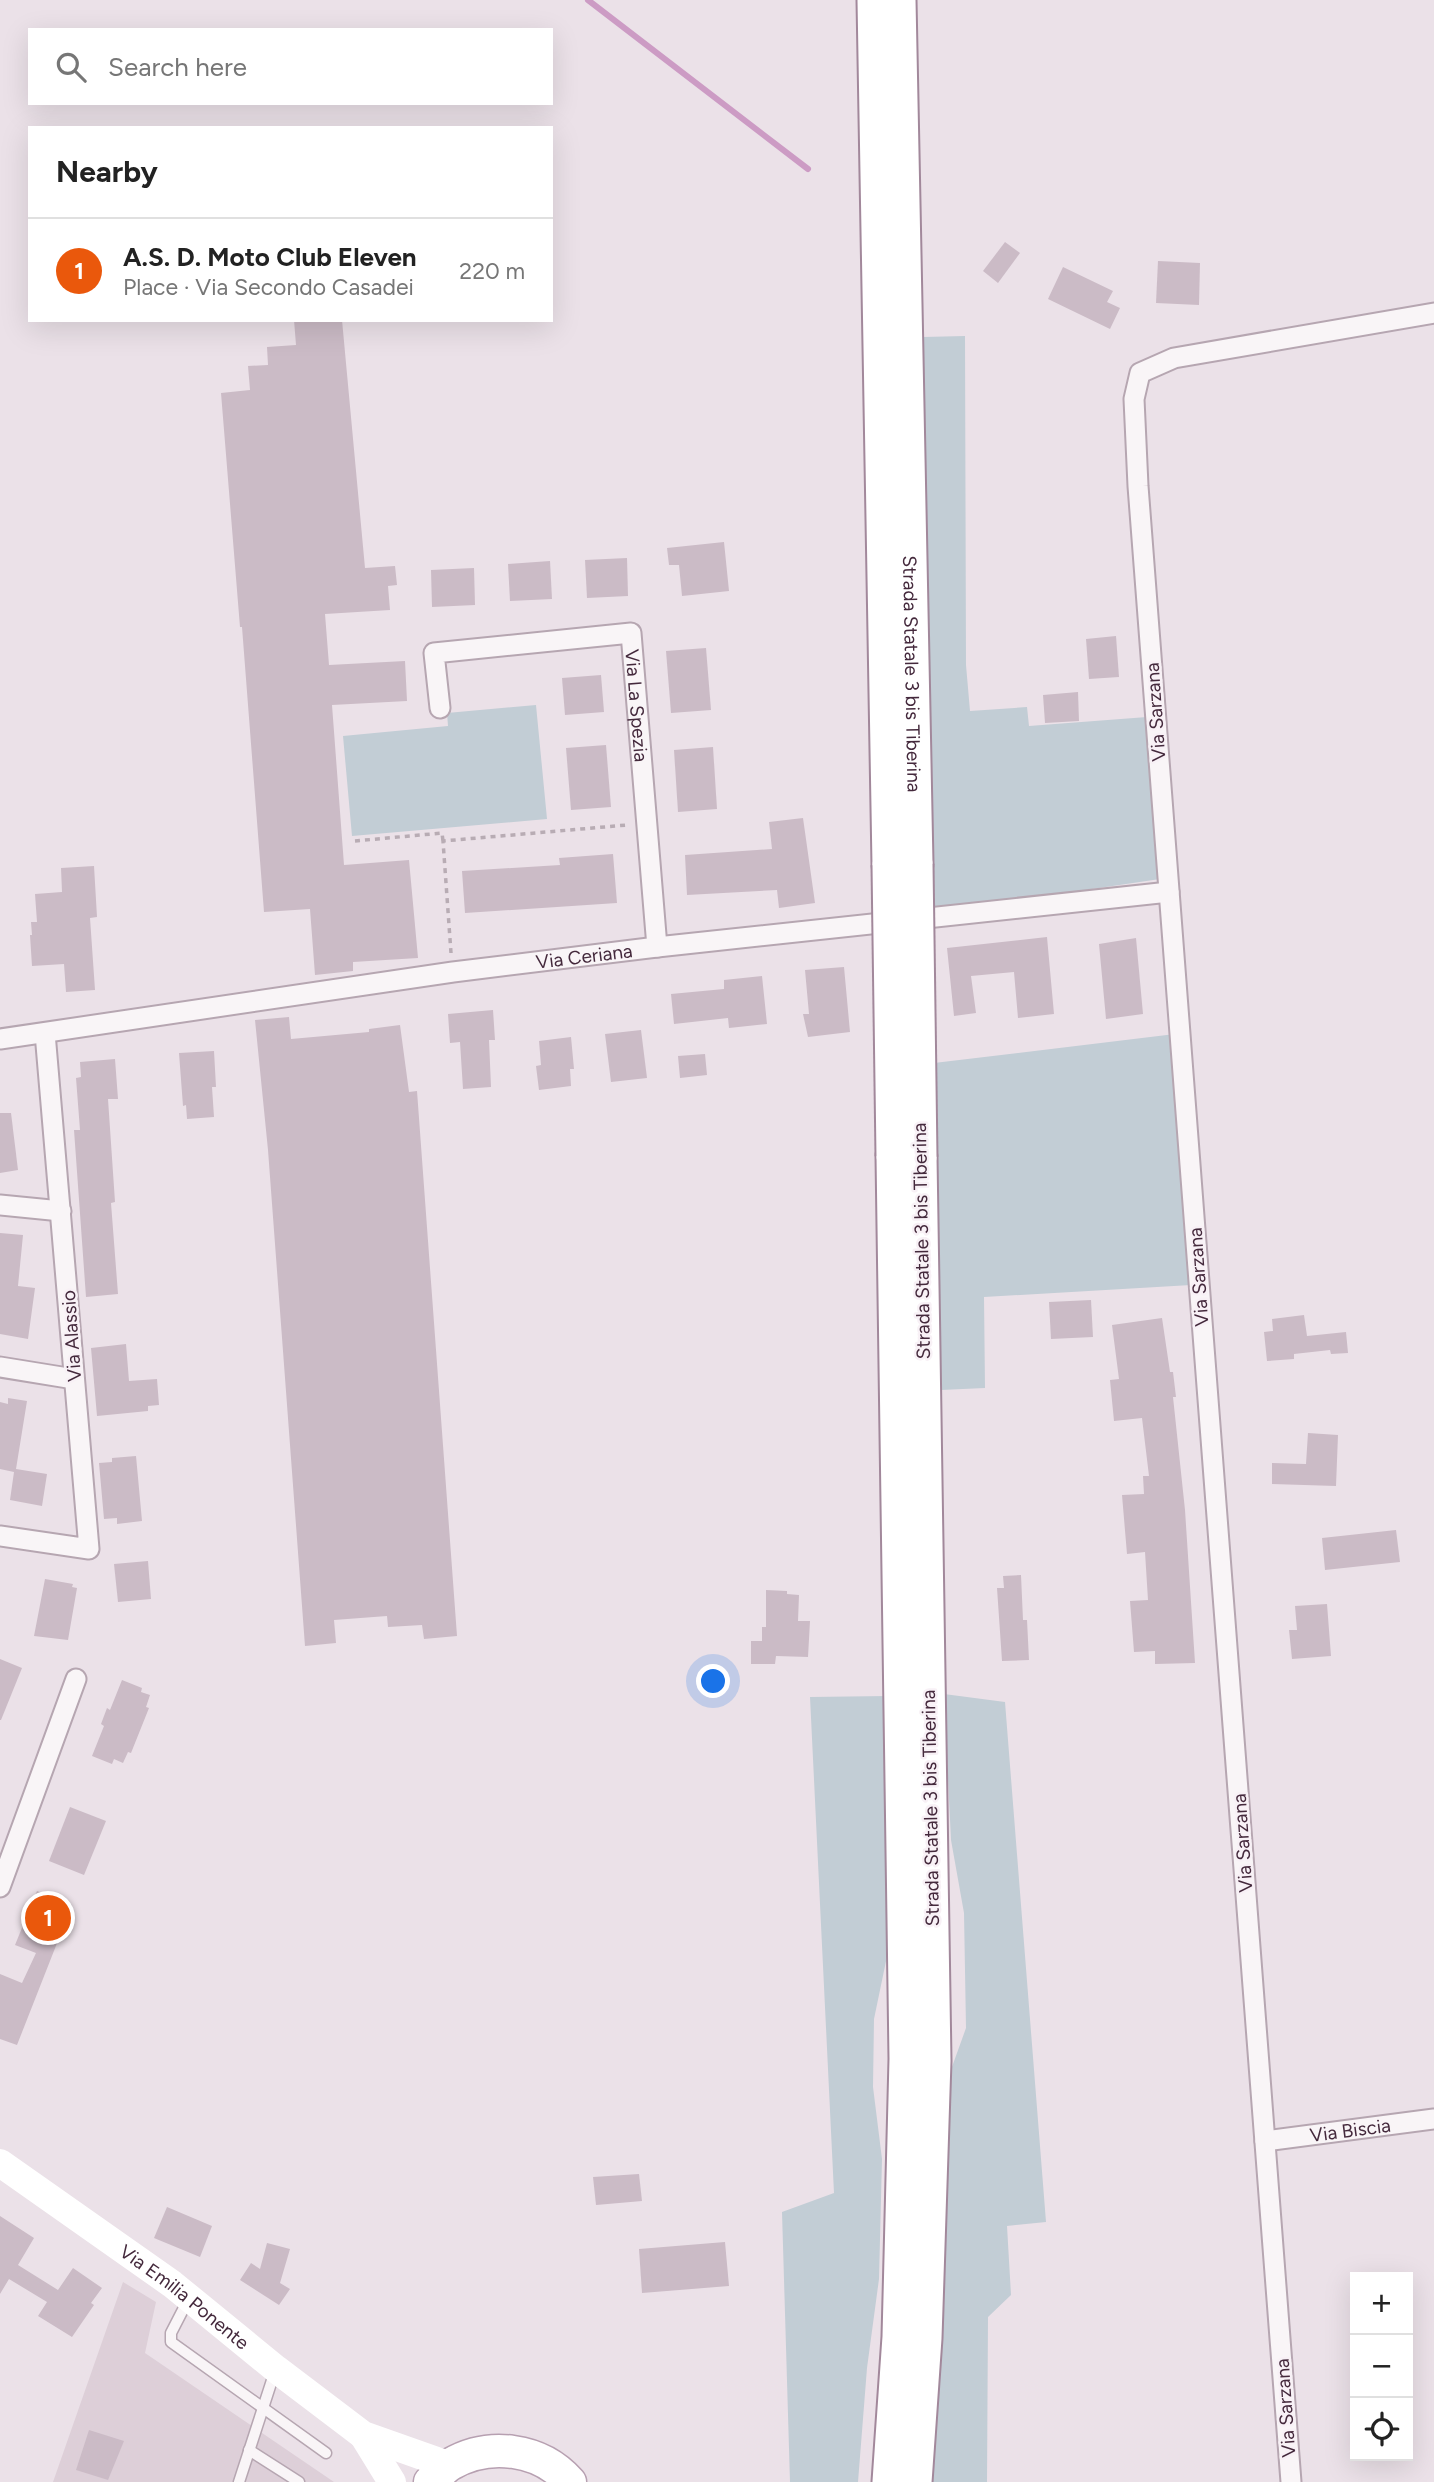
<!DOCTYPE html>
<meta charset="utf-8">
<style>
body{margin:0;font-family:Figtree,sans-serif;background:#f2f2f2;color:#222}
.controls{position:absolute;right:21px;bottom:21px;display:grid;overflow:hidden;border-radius:0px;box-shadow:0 7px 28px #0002}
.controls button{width:63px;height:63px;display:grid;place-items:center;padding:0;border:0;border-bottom:2px solid #e0e0e0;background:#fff;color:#222;font:35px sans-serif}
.you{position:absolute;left:714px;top:1682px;width:24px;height:24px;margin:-18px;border:5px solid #fff;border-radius:50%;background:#1a73e8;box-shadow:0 0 0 10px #1a73e833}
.badge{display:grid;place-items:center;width:46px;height:46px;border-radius:50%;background:#ea580c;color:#fff;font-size:23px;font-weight:700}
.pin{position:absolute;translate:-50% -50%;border:4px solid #fff;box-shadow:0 2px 7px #0006}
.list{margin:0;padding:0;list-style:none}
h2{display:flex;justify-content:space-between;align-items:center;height:91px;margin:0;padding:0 28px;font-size:30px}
h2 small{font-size:23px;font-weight:400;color:#767676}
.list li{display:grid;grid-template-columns:46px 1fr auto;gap:21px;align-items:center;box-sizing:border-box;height:105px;padding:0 28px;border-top:2px solid #e0e0e0}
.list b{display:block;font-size:26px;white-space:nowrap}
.list p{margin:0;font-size:23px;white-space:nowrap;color:#767676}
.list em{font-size:23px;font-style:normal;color:#767676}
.icon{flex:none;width:38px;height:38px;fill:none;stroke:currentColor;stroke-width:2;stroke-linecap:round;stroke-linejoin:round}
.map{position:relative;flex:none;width:1434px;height:2482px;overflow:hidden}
.search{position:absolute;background:#fff;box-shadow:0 7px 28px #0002;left:28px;top:28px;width:525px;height:77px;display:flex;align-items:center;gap:18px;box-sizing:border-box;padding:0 24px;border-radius:0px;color:#767676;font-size:26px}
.panel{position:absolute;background:#fff;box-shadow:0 7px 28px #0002;left:28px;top:126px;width:525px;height:196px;border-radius:0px}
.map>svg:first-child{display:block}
</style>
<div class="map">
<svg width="1434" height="2482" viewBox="0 0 1434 2482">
<rect width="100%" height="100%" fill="#ebe1e8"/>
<!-- built -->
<path fill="#ddcfd8" d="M123 2282 156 2302 145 2353 334 2482H53Z"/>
<!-- green -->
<g fill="#c2cdd5">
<path d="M965 336 966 665 970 711 1027 707 1029 726 1147 717 1160 879 976 906 932 908 923 337Z"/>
<path d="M536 705 547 819 352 836 343 736 448 726 447 713Z"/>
<path d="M1175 1034 1191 1285 984 1297 985 1388 941 1390 934 1063Z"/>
<path d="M944 1694 1005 1702 1046 2222 1007 2226 1011 2295 988 2317 987 2482H932L948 2078 966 2028 964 1913 951 1840Z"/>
<path d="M888 1696 891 1937 874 2019 873 2087 882 2159 879 2279 867 2368 858 2482H790L782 2212 834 2193 810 1697Z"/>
</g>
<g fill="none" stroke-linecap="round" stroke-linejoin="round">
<!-- stream -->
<path stroke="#cc9bc4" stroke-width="6" d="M588 0 808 169"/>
</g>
<!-- building -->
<g fill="#cbbbc6">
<path d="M1005 242 1020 253 998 283 983 271Z"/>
<path d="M1158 261 1200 263 1199 305 1156 303Z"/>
<path d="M1063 267 1113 291 1107 302 1120 308 1110 329 1048 299Z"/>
<path d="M294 320H342L365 568 395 566 397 585 388 586 390 610 325 614 329 665 405 661 407 701 332 705 344 865 409 860 418 958 353 962V971L315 975 310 909 264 912 242 627H240L221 393 250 390 248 366 268 365 267 347 296 345Z"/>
<path d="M724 542 729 591 682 596 679 565H669L667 548Z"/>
<path d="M627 558 628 596 587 598 585 560Z"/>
<path d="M550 561 552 599 510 601 508 564Z"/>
<path d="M474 568 475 605 432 607 431 570Z"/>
<path d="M1116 636 1119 677 1089 679 1086 639Z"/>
<path d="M706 648 711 710 671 713 666 651Z"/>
<path d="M601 675 604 712 565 715 562 678Z"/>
<path d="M1078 692 1079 721 1045 723 1043 695Z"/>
<path d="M606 745 611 807 571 810 566 748Z"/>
<path d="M713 747 717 809 678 812 674 750Z"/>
<path d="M803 818 815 903 779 908 777 890 687 895 685 855 772 849 769 822Z"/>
<path d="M613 854 617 903 465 913 462 871 560 865 559 858Z"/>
<path d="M94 866 97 917 90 918 95 990 66 992 64 964 32 966 30 935H32L31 922H37L35 894 62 892 61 868Z"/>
<path d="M1047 937 1054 1014 1018 1018 1014 972 971 976 976 1013 954 1016 947 948Z"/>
<path d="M1136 938 1143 1014 1106 1019 1099 944Z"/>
<path d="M844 967 850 1032 808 1037 803 1014H809L805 970Z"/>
<path d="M762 976 767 1024 729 1028 728 1018 674 1024 671 994 724 989V980Z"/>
<path d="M493 1010 495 1040H489L491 1087 463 1089 460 1042 450 1043 448 1014Z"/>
<path d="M289 1017 291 1039 369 1032V1029L400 1025 409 1092 417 1091 457 1636 424 1639 422 1625 388 1627 387 1616 334 1620 336 1643 305 1646 268 1150 255 1020Z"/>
<path d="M641 1030 647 1078 611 1082 605 1034Z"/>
<path d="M571 1037 574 1069H570L571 1086 539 1090 536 1066 541 1065 539 1041Z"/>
<path d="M214 1051 216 1087H212L214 1117 187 1119 186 1105 183 1106 179 1053Z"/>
<path d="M705 1054 707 1075 680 1078 678 1056Z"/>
<path d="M115 1059 118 1099H108L115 1202 111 1203 118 1294 86 1297 74 1130H80L76 1078 81 1077 80 1062Z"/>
<path d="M0 1113H11L18 1170 0 1173Z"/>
<path d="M0 1233 23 1235 18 1286 35 1288 28 1339 0 1334Z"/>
<path d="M1091 1300 1093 1337 1051 1339 1049 1302Z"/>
<path d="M1304 1315 1307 1336 1346 1332 1348 1353 1331 1354 1330 1350 1294 1354V1359L1267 1361 1264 1332 1273 1331 1272 1319Z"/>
<path d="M1162 1318 1170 1372H1173L1176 1397H1173L1185 1510 1195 1663 1155 1664V1651L1134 1652 1130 1601 1148 1600 1145 1552 1127 1554 1122 1495 1144 1494 1143 1476H1149L1142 1418 1114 1421 1110 1380 1119 1379 1112 1325Z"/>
<path d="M126 1344 129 1381 157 1379 159 1405 148 1406V1411L97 1416 91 1348Z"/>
<path d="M8 1398 27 1401 16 1469 47 1474 42 1506 10 1500 14 1472 0 1469V1402L8 1404Z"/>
<path d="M1308 1433 1338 1435 1336 1486 1272 1484V1463L1306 1464Z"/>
<path d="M136 1456 142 1521 117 1524V1518L104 1519 99 1463 112 1462V1458Z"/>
<path d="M1396 1530 1400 1562 1325 1570 1322 1538Z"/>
<path d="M148 1561 151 1599 118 1602 114 1564Z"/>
<path d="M1021 1575 1023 1620H1027L1029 1660 1002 1661 997 1588H1004L1003 1576Z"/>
<path d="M45 1579 73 1584 72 1587 77 1588 68 1640 34 1636Z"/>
<path d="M766 1590 787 1591V1594L799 1595 798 1621H810L808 1657 776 1656 775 1664H751V1641H762V1627H766Z"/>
<path d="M1327 1604 1331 1656 1292 1659 1289 1630H1297L1295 1606Z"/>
<path d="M0 1659 22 1668 1 1720H0Z"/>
<path d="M122 1680 142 1688 141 1692 150 1695 146 1707 149 1708 131 1753 128 1752 123 1763 114 1759 112 1764 92 1756 104 1726 101 1724 107 1708 110 1710Z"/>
<path d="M70 1807 106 1821 84 1875 49 1861Z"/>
<path d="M37 1891 72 1905 17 2045 0 2039V1974L22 1983 36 1953 15 1945Z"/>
<path d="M639 2174 642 2201 596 2205 593 2177Z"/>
<path d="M167 2207 212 2226 200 2257 154 2238Z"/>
<path d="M0 2216 34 2238 18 2265 58 2290 73 2268 102 2288 91 2303 94 2305 72 2337 38 2316 47 2302 9 2279 0 2294Z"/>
<path d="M725 2242 729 2286 642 2293 639 2249Z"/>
<path d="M267 2243 290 2249 280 2283 290 2289 279 2305 240 2280 251 2263 260 2269Z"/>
<path d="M89 2430 124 2441 108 2480 76 2470Z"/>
</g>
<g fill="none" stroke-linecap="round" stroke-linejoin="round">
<!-- service casing -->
<g stroke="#b6a6b1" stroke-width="13">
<g id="service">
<path d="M188 2300 171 2333V2342L326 2453"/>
<path d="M249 2450 299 2482"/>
<path d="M239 2482 275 2371"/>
</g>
</g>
<!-- minor casing -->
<g stroke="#b6a6b1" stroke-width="23">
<g id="minor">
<path id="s1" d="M440 708 434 653 631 633 657 947"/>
<path id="s2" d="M0 1039 453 972 657 947 1169 892"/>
<path d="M0 1205 61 1211"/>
<path d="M0 1367 74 1379"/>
<path d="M0 1536 89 1549 45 1033"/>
<path d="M0 1887 76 1679"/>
<path id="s3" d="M1265 2141 1434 2119"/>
<path d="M1291 2482 1138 486 1134 399 1140 373 1174 358 1434 313"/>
</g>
</g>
<!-- primary casing -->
<g stroke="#b7a0b1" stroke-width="35">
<path id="primary" d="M430 2482C437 2476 443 2469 451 2464 489 2442 540 2448 570 2482"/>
</g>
<!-- trunk casing -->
<g stroke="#a2889b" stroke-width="37">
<g id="trunk">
<path d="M874 0 889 865"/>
<path id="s5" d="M899 0 916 864"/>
<path d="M889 2482 899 2337 906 2059 893 1156"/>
<path d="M915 2482 925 2338 934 2061 920 1157"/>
</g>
</g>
<!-- path -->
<g stroke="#b8acb4" stroke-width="3.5" stroke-dasharray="5 5" stroke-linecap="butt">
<path d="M355 841 442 833 443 841"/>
<path d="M451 953 443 841 627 825"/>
</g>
<!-- service -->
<use href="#service" stroke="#f9f5f7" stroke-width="10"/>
<!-- minor -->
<use href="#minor" stroke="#f9f5f7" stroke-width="19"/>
<!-- secondary -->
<g stroke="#fff" stroke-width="28">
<path id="s4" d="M0 2163 172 2284 276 2369 363 2435 448 2465"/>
<path d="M363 2435 392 2482"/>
</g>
<!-- primary -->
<use href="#primary" stroke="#fff" stroke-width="32"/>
<!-- trunk -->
<use href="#trunk" stroke="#fff" stroke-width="33"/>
<!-- trunk-bridge casing -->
<g stroke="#a2889b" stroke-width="37" stroke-linecap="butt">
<g id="trunk-bridge">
<path d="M916 864 920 1157"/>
<path d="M889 865 893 1156"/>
</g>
</g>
<!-- trunk-bridge -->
<use href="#trunk-bridge" stroke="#fff" stroke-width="33"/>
</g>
<g text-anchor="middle" stroke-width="5" stroke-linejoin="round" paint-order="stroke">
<!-- street labels -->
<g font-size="19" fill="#44293c" stroke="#f8f1f6">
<text dy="7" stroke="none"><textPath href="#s5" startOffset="674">Strada Statale 3 bis Tiberina</textPath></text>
<text dy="7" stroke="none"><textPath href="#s1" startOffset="326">Via La Spezia</textPath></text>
<text transform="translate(1155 712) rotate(-94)" y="7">Via Sarzana</text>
<text dy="7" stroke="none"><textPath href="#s2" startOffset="590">Via Ceriana</textPath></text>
<text transform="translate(921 1241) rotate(-91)" y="7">Strada Statale 3 bis Tiberina</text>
<text transform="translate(1198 1277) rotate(-94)" y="7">Via Sarzana</text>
<text transform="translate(71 1336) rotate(-94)" y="7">Via Alassio</text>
<text transform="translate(930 1808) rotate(-91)" y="7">Strada Statale 3 bis Tiberina</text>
<text transform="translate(1242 1843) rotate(-94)" y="7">Via Sarzana</text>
<text dy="7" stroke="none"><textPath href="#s3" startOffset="86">Via Biscia</textPath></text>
<text dy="7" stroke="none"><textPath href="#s4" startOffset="228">Via Emilia Ponente</textPath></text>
<text transform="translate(1285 2408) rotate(-94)" y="7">Via Sarzana</text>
</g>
</g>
</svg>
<div class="controls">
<button>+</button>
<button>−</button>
<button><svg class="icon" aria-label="locate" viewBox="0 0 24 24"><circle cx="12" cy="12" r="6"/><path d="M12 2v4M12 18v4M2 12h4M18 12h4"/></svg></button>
</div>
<div class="you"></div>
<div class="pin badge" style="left:48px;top:1918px">1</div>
<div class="search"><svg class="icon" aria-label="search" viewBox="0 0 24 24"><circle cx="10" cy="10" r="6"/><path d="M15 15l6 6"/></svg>Search here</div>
<section class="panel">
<h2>Nearby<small></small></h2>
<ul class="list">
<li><span class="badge">1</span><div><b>A.S. D. Moto Club Eleven</b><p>Place · Via Secondo Casadei</p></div><em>220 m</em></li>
</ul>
</section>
</div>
